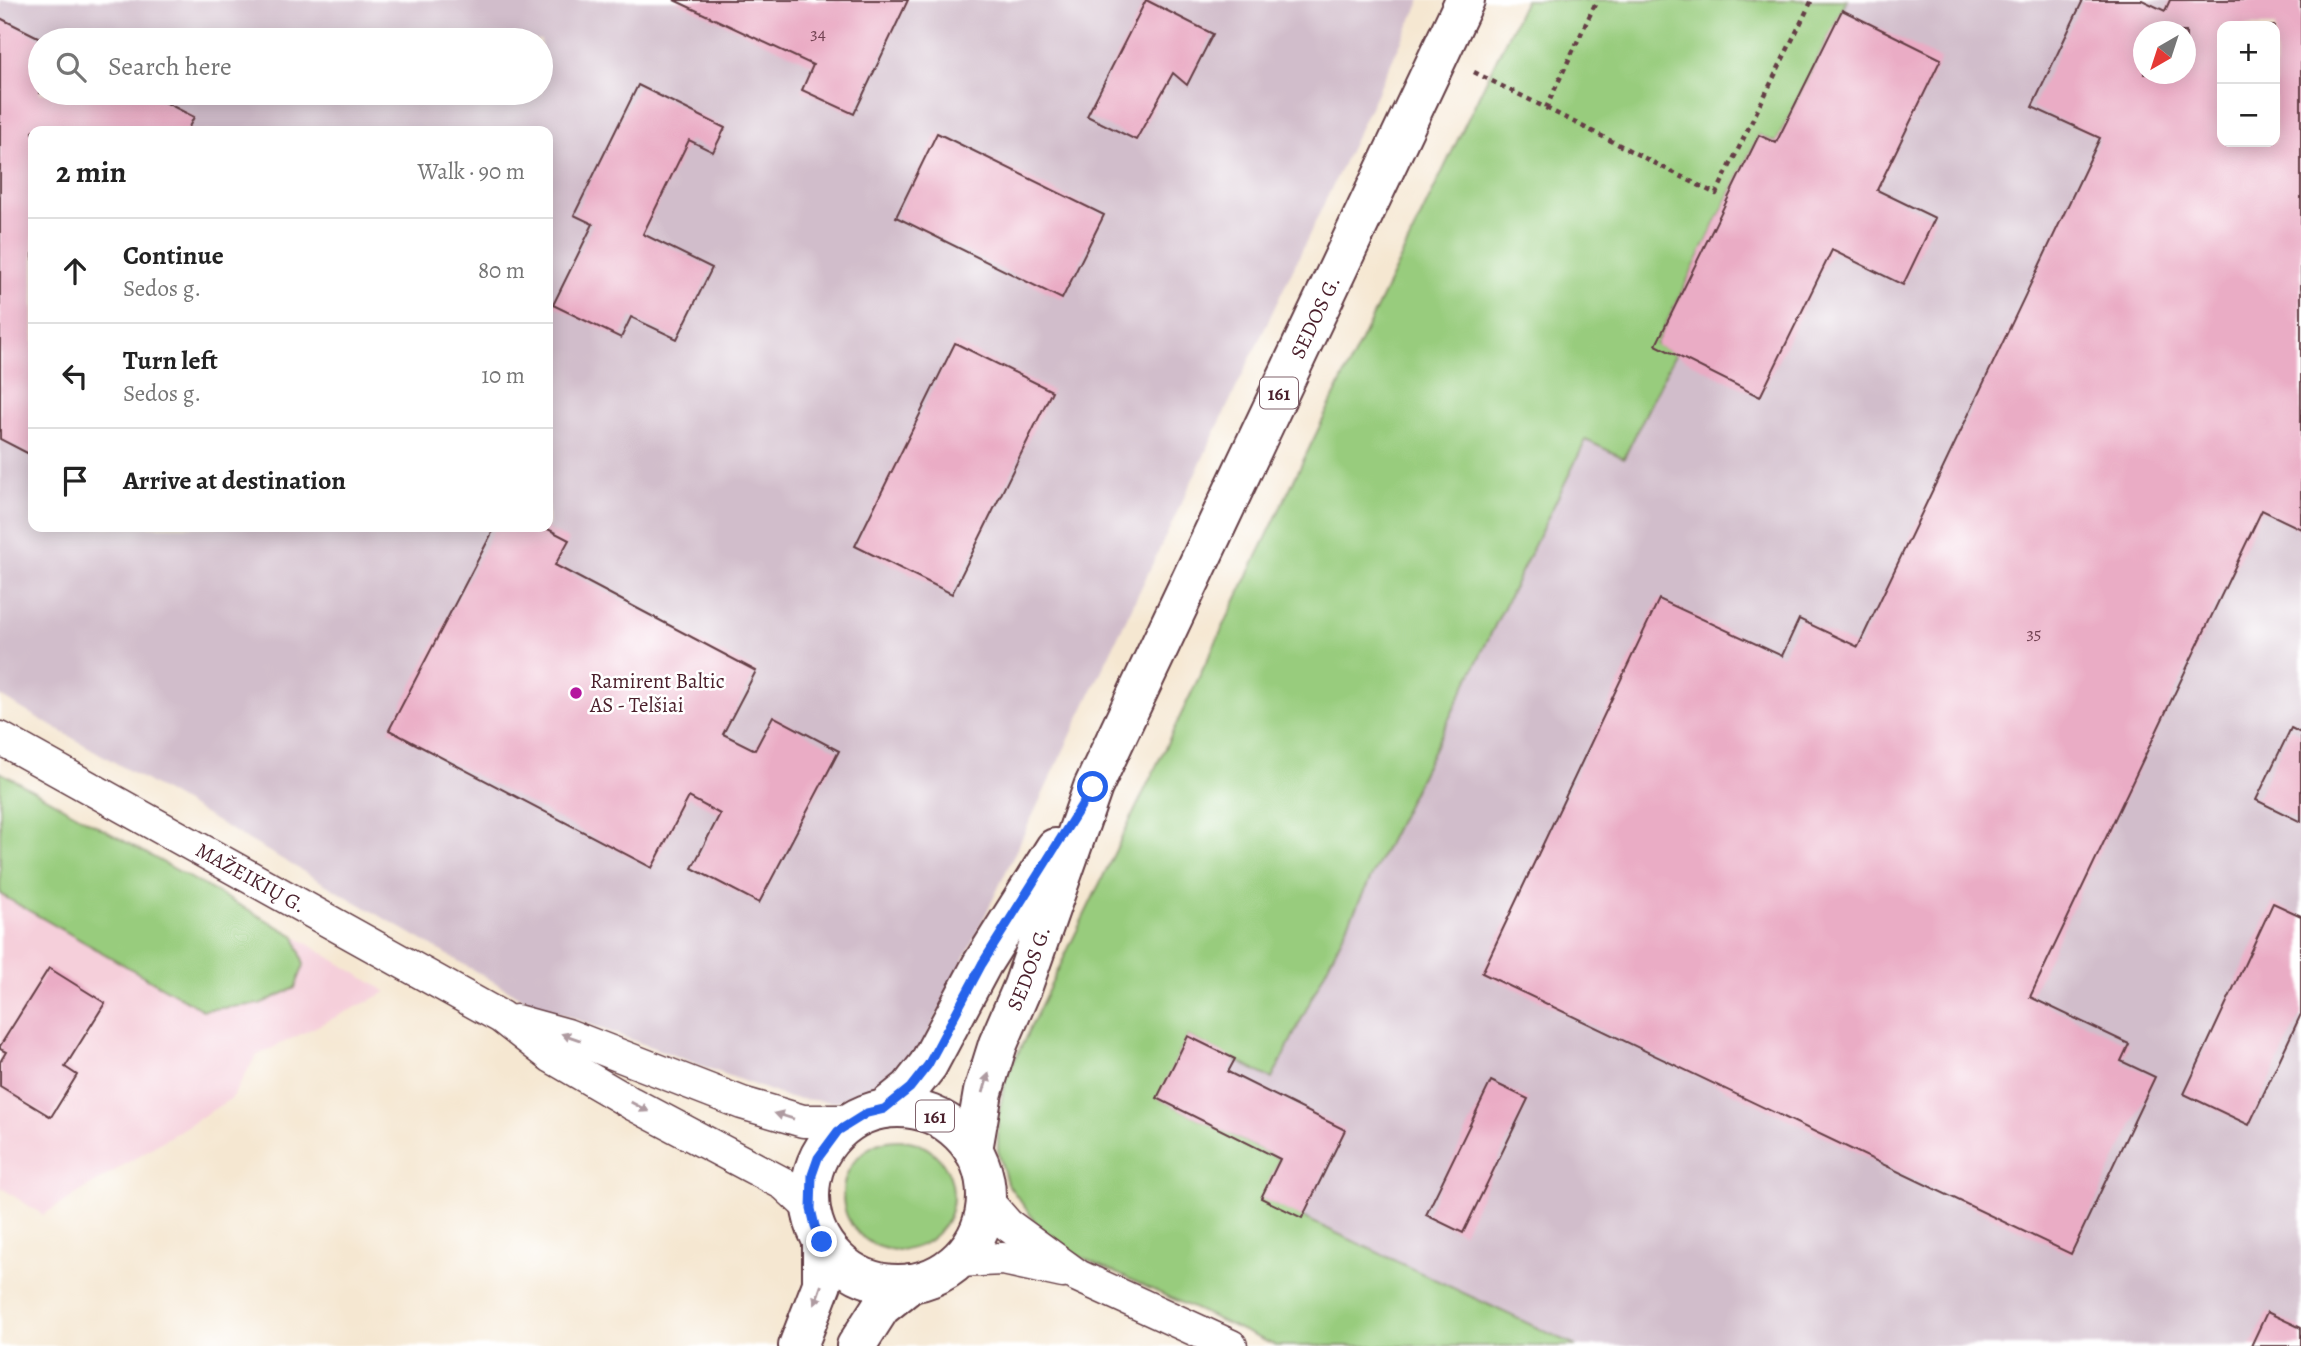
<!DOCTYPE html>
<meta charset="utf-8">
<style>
body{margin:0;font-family:Alegreya,serif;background:#f2f2f2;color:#222}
.controls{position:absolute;right:21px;top:21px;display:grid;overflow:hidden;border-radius:14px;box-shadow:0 4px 18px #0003}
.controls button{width:63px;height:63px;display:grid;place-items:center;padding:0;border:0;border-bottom:2px solid #e0e0e0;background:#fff;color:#222;font:35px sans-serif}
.compass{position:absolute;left:2133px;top:21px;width:63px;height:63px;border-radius:50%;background:#fff;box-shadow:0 4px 18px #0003;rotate:219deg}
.stop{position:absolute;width:21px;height:21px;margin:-16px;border:5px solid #2563eb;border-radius:50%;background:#fff}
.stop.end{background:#2563eb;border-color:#fff;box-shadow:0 2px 7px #0008}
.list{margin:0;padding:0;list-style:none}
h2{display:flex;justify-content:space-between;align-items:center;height:91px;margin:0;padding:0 28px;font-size:30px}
h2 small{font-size:23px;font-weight:400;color:#767676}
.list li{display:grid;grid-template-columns:46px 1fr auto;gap:21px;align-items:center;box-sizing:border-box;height:105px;padding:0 28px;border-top:2px solid #e0e0e0}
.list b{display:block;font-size:26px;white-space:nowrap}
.list p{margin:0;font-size:23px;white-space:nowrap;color:#767676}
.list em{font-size:23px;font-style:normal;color:#767676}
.icon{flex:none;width:38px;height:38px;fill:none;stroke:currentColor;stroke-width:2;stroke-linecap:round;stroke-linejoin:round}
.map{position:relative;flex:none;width:2301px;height:1346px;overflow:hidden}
.search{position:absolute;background:#fff;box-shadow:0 4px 18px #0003;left:28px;top:28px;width:525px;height:77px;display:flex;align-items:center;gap:18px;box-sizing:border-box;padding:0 24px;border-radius:38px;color:#767676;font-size:26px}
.panel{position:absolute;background:#fff;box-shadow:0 4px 18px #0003;left:28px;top:126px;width:525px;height:406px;border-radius:14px}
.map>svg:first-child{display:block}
</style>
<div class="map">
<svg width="2301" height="1346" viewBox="0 0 2301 1346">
<rect width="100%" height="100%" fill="#fff"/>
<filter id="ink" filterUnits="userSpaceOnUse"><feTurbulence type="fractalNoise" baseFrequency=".0143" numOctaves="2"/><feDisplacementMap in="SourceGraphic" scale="14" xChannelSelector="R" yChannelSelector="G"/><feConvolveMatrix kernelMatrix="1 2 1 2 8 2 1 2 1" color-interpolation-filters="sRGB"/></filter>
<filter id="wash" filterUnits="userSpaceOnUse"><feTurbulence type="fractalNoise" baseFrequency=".00686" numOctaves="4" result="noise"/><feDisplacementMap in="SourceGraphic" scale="28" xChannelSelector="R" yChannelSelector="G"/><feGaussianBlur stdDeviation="1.57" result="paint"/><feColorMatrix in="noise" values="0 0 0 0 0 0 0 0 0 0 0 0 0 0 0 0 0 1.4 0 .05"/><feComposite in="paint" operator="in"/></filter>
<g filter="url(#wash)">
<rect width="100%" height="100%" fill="#f5e7d1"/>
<!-- built -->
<path fill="#f5cfda" d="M0 894 203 1010 304 965 295 936 387 992 256 1056 232 1098 43 1215 0 1187Z"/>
<!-- industrial -->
<g fill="#d1bdcb" fill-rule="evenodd">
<path d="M0 0H1421L921 1050 880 1087 834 1102 789 1098 527 1001 0 696ZM40 40H541V93H40ZM33 131H548V527H33Z"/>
<path d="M1847 0H2301V1346H1576L1261 1198 1204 1122 1157 1098 1188 1036 1272 1078 1587 439 1623 458 1674 354 1656 344 1759 135 1777 142ZM2222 26H2275V142H2222ZM2144 32H2186V74H2144Z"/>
</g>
<!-- green -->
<g fill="#98cc7d" stroke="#717654" stroke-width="2">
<path d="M1525 0H1847L1776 143 1759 135 1656 344 1675 354 1624 458 1586 440 1272 1079 1188 1036 1158 1098 1280 1159 1262 1198 1576 1346H1276L1074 1254 1038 1225 1007 1183 998 1151V1117L1006 1078Z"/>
<path d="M0 772 295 936 304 965 295 988 260 1004 203 1010 0 894Z"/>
<circle cx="898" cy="1195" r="55"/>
</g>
<g id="blocks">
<!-- building -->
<g fill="#eaacc5" fill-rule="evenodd">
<path d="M674 0H908L854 114 802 90 813 65Z"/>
<path d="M1146 0 1213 34 1187 85 1173 73 1136 140 1087 116Z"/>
<path d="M2083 0H2142L2165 11 2170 0H2301V529L2262 510 2030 997 2129 1044 2121 1061 2155 1077 2071 1254 1482 973 1659 599 1782 656 1799 619 1858 647 2100 138 2032 107ZM2222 26H2275V142H2222ZM2144 32H2186V74H2144Z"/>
<path d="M1842 10 1941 59 1877 190 1935 218 1903 285 1832 250 1760 397 1656 345 1759 135 1776 143Z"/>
<path d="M0 18 44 40H40V93H147L194 117 187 131H33V456L0 439Z"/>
<path d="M638 85 725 128 713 152 689 140 643 234 712 268 677 339 631 317 621 338 553 305 593 224 574 215Z"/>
<path d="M937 133 1104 215 1062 299 896 217Z"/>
<path d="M955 343 1052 391 952 594 855 546Z"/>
<path d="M495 527H544L569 540 555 565 756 671 723 734 755 750 773 716 839 751 759 903 692 868 720 814 689 797 652 868 389 730Z"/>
<path d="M2291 728 2301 733V822L2256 800Z"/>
<path d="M2273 903 2301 916V1014L2249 1125 2184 1094Z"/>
<path d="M49 968 105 1003 65 1067 77 1075 51 1117 0 1086V1062L6 1052 0 1049V1046Z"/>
<path d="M1188 1036 1235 1059 1228 1072 1345 1130 1302 1218 1261 1198 1280 1159 1157 1098Z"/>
<path d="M1491 1081 1528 1099 1463 1233 1426 1215Z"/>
<path d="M2267 1312 2301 1328V1346H2251Z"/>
</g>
</g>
</g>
<g filter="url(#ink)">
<use href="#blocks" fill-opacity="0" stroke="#643d44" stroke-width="2"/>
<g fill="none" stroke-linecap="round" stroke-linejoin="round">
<!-- street casing -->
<g stroke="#643d44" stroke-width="35">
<g id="street">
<path id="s1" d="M0 738 501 1017 552 1057 631 1103 784 1184 811 1209"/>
<path d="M516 1021 567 1035 742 1103 803 1121H852"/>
<path d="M986 1200 1008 1225 1078 1276 1231 1346"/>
<path d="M957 1261 1003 1259 1063 1272"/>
</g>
</g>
<!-- primary casing -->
<g stroke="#643d44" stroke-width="42">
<g id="primary">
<circle cx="898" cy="1196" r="88"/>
<path d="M884 1109 910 1088 928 1065 982 964 1055 848"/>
<path id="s2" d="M973 1150 983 1092 998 1044 1023 986 1093 787 1465 0"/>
<path d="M798 1346 822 1284V1242"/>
<path d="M856 1346 881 1307 911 1283"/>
</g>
</g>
<!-- path -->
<g stroke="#643d44" stroke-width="4.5" stroke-dasharray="5 5" stroke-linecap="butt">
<path d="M1474 72 1546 108 1597 0"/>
<path d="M1546 108 1716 194 1812 0"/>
</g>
<!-- street -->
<use href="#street" stroke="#fff" stroke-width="32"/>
<!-- primary -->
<use href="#primary" stroke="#fff" stroke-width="38"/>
</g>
<!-- one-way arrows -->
<defs><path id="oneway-solid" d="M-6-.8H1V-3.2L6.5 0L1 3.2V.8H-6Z" transform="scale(1.75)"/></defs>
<g fill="#ae9aa0">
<use href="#oneway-solid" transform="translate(571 1037) rotate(-161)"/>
<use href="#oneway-solid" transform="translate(986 1083) rotate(-74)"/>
<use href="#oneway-solid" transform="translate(640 1107) rotate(28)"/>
<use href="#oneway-solid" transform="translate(784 1116) rotate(-163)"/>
<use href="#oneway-solid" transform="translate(818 1295) rotate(109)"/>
</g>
</g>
<g fill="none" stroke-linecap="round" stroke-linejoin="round" filter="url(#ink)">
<!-- route -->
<path stroke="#2563eb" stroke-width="9" d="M822 1242 815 1226 811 1209 812 1175 818 1158 838 1131 867 1113 884 1109 910 1088 928 1065 982 964 1093 787"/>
</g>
<!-- markers -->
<circle fill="#b5179e" stroke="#fff" stroke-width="2.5" cx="576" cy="693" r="7"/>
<g text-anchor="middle" stroke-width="5" stroke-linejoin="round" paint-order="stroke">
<!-- number labels -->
<g font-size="18" fill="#724252">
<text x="818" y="39">34</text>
<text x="2034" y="639">35</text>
</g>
<!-- shield labels -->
<g fill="#fff" stroke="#80626b" stroke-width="2">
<rect x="1260" y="377.5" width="38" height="31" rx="5"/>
<rect x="916" y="1100.5" width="38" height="31" rx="5"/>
</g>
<g font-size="19" font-weight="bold" fill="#4a1f2b">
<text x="1279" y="400">161</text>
<text x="935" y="1123">161</text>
</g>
<!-- street labels -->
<g font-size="21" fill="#4a1f2b" stroke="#fff">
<text dy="7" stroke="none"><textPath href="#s2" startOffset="903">SEDOS G.</textPath></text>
<text dy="7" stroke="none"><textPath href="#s1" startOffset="287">MAŽEIKIŲ G.</textPath></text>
<text dy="7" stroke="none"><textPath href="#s2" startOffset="191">SEDOS G.</textPath></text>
</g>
<!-- poi labels -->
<g font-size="21" fill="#4a1f2b" stroke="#fff" text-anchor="start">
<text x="590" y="688">Ramirent Baltic<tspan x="590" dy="24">AS - Telšiai</tspan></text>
</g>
</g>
</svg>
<div class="controls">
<button>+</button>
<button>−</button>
</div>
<svg class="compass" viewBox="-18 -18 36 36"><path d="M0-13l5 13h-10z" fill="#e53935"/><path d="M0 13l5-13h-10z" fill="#767676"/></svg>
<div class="stop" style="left:1093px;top:787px"></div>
<div class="stop end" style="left:822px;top:1242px"></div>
<div class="search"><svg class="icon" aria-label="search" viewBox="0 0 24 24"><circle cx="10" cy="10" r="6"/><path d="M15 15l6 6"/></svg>Search here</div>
<section class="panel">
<h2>2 min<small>Walk · 90 m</small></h2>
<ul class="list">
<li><svg class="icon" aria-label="ahead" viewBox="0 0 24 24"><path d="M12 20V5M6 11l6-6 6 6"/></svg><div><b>Continue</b><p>Sedos g.</p></div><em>80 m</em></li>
<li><svg class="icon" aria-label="left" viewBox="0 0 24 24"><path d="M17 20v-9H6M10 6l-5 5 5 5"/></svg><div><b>Turn left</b><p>Sedos g.</p></div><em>10 m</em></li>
<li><svg class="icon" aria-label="arrive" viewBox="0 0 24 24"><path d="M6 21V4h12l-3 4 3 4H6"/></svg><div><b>Arrive at destination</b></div></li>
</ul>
</section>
</div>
